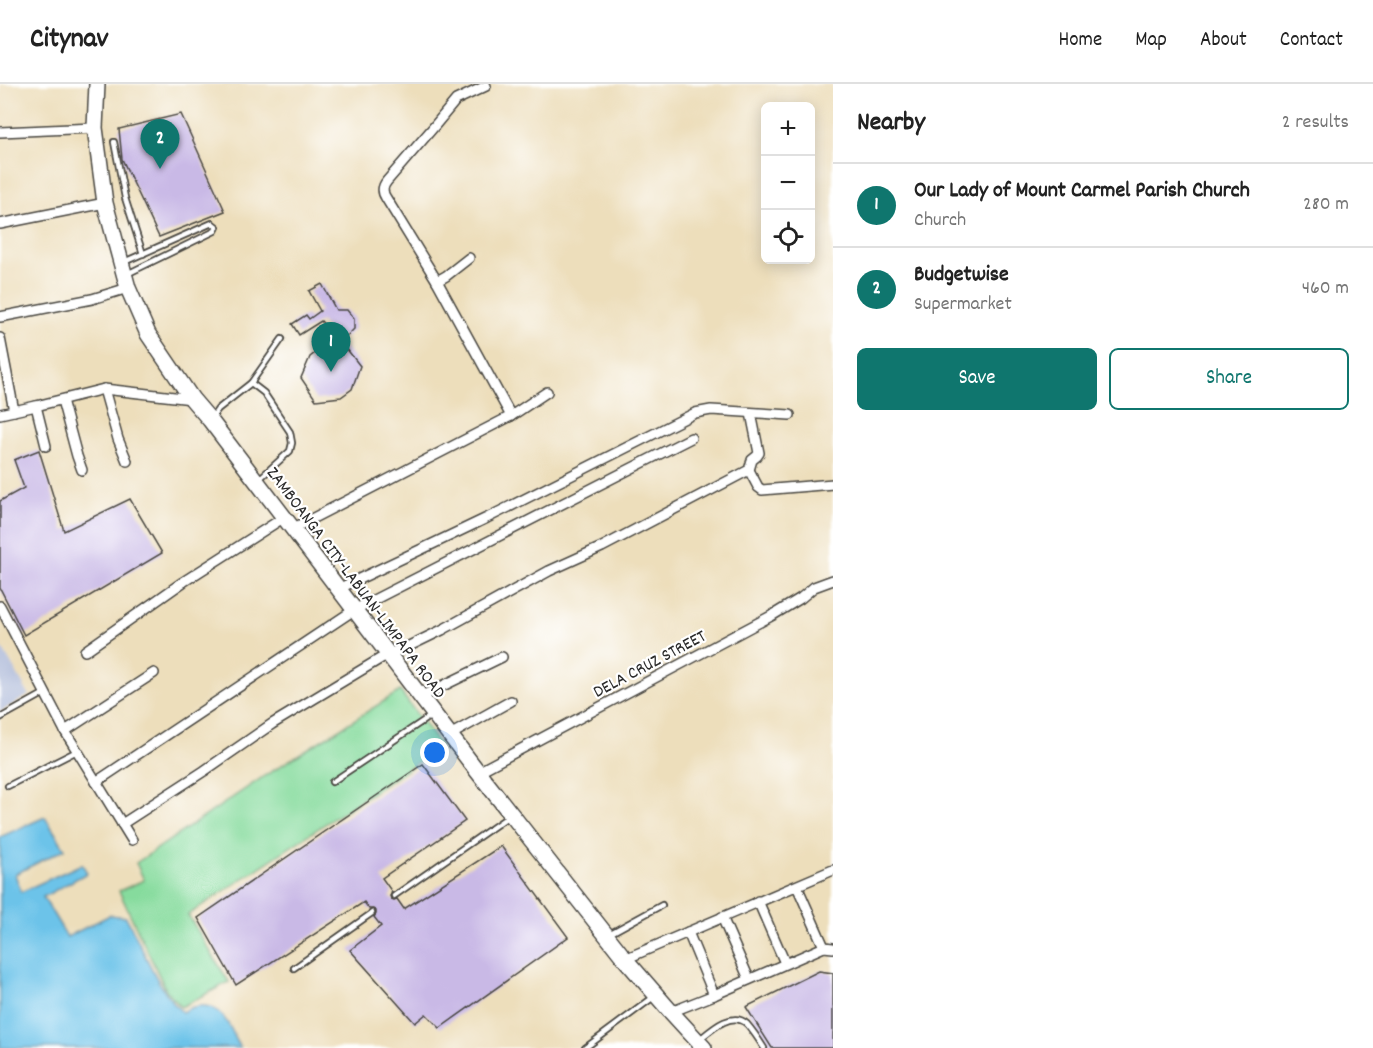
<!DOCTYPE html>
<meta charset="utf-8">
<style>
body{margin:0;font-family:Dekko,sans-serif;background:#f2f2f2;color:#222}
.controls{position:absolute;right:18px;top:18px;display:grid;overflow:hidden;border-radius:9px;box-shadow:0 3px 15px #0003}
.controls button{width:54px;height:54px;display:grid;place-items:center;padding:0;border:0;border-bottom:2px solid #e0e0e0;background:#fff;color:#222;font:30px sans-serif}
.you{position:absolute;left:435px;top:669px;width:21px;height:21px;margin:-15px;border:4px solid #fff;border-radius:50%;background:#1a73e8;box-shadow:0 0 0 9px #1a73e833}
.badge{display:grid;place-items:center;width:39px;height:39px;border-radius:50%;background:#0f766e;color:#fff;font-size:20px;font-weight:700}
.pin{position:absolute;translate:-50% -50px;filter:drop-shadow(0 2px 3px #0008)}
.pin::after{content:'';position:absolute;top:32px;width:21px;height:18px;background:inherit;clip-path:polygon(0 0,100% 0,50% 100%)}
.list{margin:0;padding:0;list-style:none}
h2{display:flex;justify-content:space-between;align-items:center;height:78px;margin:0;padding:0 24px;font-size:26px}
h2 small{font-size:20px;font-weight:400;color:#767676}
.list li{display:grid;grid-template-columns:39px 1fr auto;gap:18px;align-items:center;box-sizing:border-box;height:84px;padding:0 24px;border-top:2px solid #e0e0e0}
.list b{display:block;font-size:22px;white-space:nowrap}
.list p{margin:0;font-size:20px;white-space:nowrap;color:#767676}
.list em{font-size:20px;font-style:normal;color:#767676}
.actions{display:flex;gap:12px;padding:18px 24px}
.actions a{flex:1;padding:14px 0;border:2px solid #0f766e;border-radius:9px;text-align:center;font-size:21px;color:#0f766e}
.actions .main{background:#0f766e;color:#fff}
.icon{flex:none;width:33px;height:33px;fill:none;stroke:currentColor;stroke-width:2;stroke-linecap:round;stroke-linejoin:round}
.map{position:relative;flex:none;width:833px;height:964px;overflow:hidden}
header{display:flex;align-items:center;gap:36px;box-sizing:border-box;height:84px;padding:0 30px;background:#fff;border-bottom:2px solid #e0e0e0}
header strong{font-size:28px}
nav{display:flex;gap:33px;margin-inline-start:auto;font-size:21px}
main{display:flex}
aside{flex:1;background:#fff}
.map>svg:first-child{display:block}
</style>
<header>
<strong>Citynav</strong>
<nav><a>Home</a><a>Map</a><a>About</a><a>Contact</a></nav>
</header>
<main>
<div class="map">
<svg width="833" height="964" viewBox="0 0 833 964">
<rect width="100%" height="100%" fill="#fff"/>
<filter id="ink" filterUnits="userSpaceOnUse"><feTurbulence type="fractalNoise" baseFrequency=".0167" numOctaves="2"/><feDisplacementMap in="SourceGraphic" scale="12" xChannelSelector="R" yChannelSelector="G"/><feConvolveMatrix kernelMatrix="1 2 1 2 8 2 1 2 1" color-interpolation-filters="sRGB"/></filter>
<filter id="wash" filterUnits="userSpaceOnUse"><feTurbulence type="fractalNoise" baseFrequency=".008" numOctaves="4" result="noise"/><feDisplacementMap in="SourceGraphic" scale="24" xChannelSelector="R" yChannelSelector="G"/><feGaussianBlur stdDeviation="1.35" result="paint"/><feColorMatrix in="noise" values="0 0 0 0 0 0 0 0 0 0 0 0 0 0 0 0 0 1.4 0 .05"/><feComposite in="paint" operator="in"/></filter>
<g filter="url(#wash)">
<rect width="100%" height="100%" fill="#eddebb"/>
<!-- industrial -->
<path fill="#bac4de" d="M0 560 29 611 0 628Z"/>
<!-- green -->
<path fill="#86db9d" stroke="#588364" stroke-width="1.5" d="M400 607 441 663 188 831 229 898 181 923 166 906 119 807 144 796 136 779 266 691Z"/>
<!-- water -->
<path fill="#6cc3e9" stroke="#4c778a" stroke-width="1.5" d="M45 733 65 765 15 790 21 808 82 780 87 789 43 813 67 853 110 831 126 833C144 865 155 902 182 928 216 909 228 937 240 964H0V753Z"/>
<g id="blocks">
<!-- building -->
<g fill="#c9b9e6">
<path d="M181 30 225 127 159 153 122 75 119 45Z"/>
<path d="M322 200 336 226H347L354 235V245L346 253 333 251 321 237 299 251 292 240 306 231 309 235 320 227 309 207Z"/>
<path d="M346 264 360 282 352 305 341 313 316 316 301 294 310 273 319 266Z"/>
<path d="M39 366 64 447 130 415 162 469 24 551 0 504V417L24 404 14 376Z"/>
<path d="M423 680 465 737 382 794 392 808 390 812 391 815 394 816 397 815 404 825 501 762 568 853 440 944 426 930 415 939 350 866 381 842 374 833 376 830V827L373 825H369L364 818 236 901 198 834Z"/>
<path d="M819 887 833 889V964H772L746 923Z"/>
</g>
</g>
</g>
<g filter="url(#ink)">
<use href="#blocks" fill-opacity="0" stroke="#484641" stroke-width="1.5"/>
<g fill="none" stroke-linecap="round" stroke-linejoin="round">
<!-- lane casing -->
<g stroke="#484641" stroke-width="8">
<g id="lane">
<path d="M114 58 125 114 143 170"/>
<path d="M124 178 212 139 217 143 215 147 127 190"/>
<path d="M251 299 282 255"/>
<path d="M211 335 218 325 251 299 264 309 290 348 292 359 290 367 258 396"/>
<path d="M0 634 45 609"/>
<path d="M332 698 432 631"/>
<path d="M8 702 77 667"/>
<path d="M394 812 509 732"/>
<path d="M609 850 662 821"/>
<path d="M294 884 372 829"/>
<path d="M700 955C711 946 732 926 747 940 753 947 759 956 764 964"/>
<path d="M585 964 655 912"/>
</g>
</g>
<!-- street casing -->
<g stroke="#484641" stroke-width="12">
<g id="street">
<path d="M486 2 456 16 432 45 387 97C382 103 382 108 386 114L437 197 511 332"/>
<path d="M0 48 95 44"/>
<path d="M0 140 105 119"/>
<path d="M437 197 446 192 469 174"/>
<path d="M0 233 92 215 128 204"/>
<path d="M0 254 14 327"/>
<path d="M104 305 118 355 127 377"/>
<path d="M62 316 77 372 82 386"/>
<path d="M36 322 46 362"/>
<path d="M0 330 36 322 104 305 192 315"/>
<path d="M749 386 758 403 762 406 833 400"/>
<path d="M292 445 511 332 547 308"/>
<path d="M338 505 487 434 695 329 711 326 790 331"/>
<path d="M0 522 65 647 132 756"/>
<path d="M85 567 183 498 283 434"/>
<path d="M420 613 502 573"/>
<path d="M65 647 154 589"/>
<path d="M450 651 511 617"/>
<path d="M478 688 773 531 801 514 814 503 833 496"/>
<path d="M96 698 354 526 691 354"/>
<path d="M122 740 204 687 272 640 388 570 405 564 442 546 549 487 602 463 749 386 752 376 757 372 759 369 751 329"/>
<path d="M797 802 824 863"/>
<path d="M758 817 785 879"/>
<path d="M722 833 749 895"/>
<path d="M688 848 714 911"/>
<path d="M625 875 833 786"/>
<path d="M671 928 714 911 824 863 833 864"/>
</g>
</g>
<!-- primary casing -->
<g stroke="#484641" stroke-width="18">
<path id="primary" d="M97 0 95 44 105 119 128 204 148 250 192 315 210 336 478 688 625 875 671 928 704 964"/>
</g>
<!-- lane -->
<use href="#lane" stroke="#fff" stroke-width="4.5"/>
<!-- street -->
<use href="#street" stroke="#fff" stroke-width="9"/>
<!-- primary -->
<use href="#primary" stroke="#fff" stroke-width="15"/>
</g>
</g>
<g text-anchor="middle" stroke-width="4.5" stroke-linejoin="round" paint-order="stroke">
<!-- street labels -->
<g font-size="18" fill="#2b2b2b" stroke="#fff">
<text transform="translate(357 498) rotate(53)" y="6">ZAMBOANGA CITY-LABUAN-LIMPAPA ROAD</text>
<text transform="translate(649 579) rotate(-28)" y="6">DELA CRUZ STREET</text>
</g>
</g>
</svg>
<div class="controls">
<button>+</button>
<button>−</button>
<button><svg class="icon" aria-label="locate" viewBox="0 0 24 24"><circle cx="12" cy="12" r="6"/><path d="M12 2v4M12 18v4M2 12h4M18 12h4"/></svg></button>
</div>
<div class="you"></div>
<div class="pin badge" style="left:331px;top:288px">1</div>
<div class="pin badge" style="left:160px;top:85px">2</div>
</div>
<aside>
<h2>Nearby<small>2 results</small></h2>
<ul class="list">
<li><span class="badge">1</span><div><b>Our Lady of Mount Carmel Parish Church</b><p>Church</p></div><em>280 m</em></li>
<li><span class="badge">2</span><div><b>Budgetwise</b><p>Supermarket</p></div><em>460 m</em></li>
</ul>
<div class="actions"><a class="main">Save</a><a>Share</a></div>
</aside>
</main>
